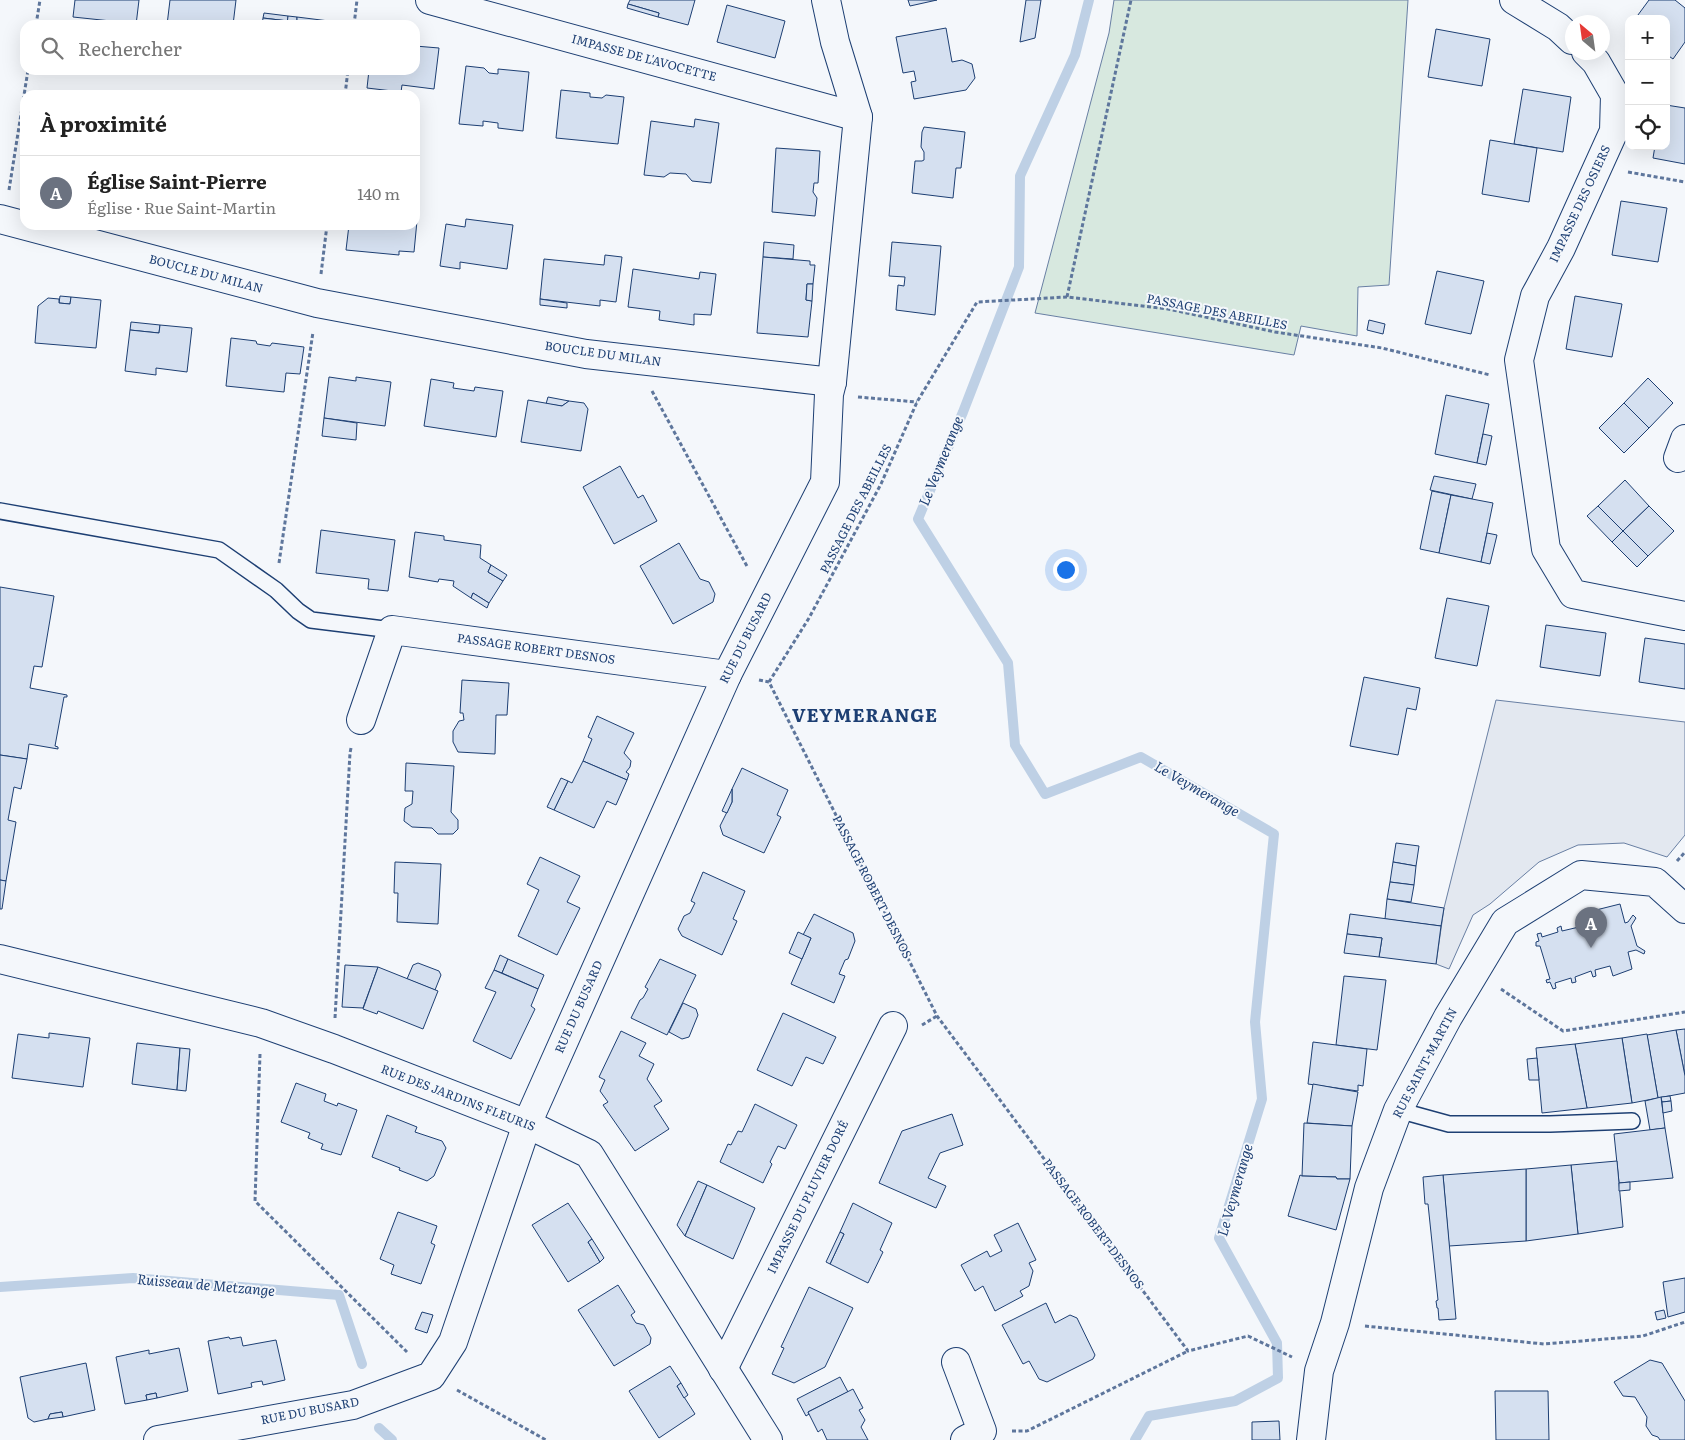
<!DOCTYPE html>
<html lang="fr">
<meta charset="utf-8">
<style>
body{margin:0;font-family:Literata,serif;background:#f2f2f2;color:#222}
.controls{position:absolute;right:15px;top:15px;display:grid;overflow:hidden;border-radius:10px;box-shadow:0 5px 20px #0002}
.controls button{width:45px;height:45px;display:grid;place-items:center;padding:0;border:0;border-bottom:1px solid #e0e0e0;background:#fff;color:#222;font:25px sans-serif}
.compass{position:absolute;left:1565px;top:15px;width:45px;height:45px;border-radius:50%;background:#fff;box-shadow:0 5px 20px #0002;rotate:331deg}
.you{position:absolute;left:1065px;top:569px;width:18px;height:18px;margin:-12px;border:4px solid #fff;border-radius:50%;background:#1a73e8;box-shadow:0 0 0 8px #1a73e833}
.badge{display:grid;place-items:center;width:32px;height:32px;border-radius:50%;background:#ea580c;color:#fff;font-size:16px;font-weight:700}
.pin{position:absolute;translate:-50% -41px;filter:drop-shadow(0 1px 2px #0008)}
.pin::after{content:'';position:absolute;top:26px;width:18px;height:15px;background:inherit;clip-path:polygon(0 0,100% 0,50% 100%)}
.list{margin:0;padding:0;list-style:none}
h2{display:flex;justify-content:space-between;align-items:center;height:65px;margin:0;padding:0 20px;font-size:21px}
h2 small{font-size:16px;font-weight:400;color:#767676}
.list li{display:grid;grid-template-columns:32px 1fr auto;gap:15px;align-items:center;box-sizing:border-box;height:75px;padding:0 20px;border-top:1px solid #e0e0e0}
.list b{display:block;font-size:19px;white-space:nowrap}
.list p{margin:0;font-size:16px;white-space:nowrap;color:#767676}
.list em{font-size:16px;font-style:normal;color:#767676}
.icon{flex:none;width:28px;height:28px;fill:none;stroke:currentColor;stroke-width:2;stroke-linecap:round;stroke-linejoin:round}
.map{position:relative;flex:none;width:1685px;height:1440px;overflow:hidden}
.search{position:absolute;background:#fff;box-shadow:0 5px 20px #0002;left:20px;top:20px;width:400px;height:55px;display:flex;align-items:center;gap:12px;box-sizing:border-box;padding:0 18px;border-radius:15px;color:#767676;font-size:19px}
.panel{position:absolute;background:#fff;box-shadow:0 5px 20px #0002;left:20px;top:90px;width:400px;height:140px;border-radius:15px}
.map>svg:first-child{display:block}
</style>
<div class="map">
<svg width="1685" height="1440" viewBox="0 0 1685 1440">
<rect width="100%" height="100%" fill="#f4f7fb"/>
<!-- green -->
<path fill="#d7e8df" stroke="#687fa3" d="M1114 0H1408L1389 285 1358 287 1357 336 1301 326 1294 355 1035 313 1109 33Z"/>
<!-- parking -->
<path fill="#e3e8f0" stroke="#687fa3" d="M1496 700 1685 722V835L1667 857 1624 843 1578 845 1539 862 1490 904 1473 915 1449 969 1436 964 1444 908Z"/>
<g fill="none" stroke-linecap="round" stroke-linejoin="round">
<!-- stream -->
<g stroke="#bed0e5" stroke-width="10">
<path d="M1089 0 1075 55 1020 176 1019 267 963 412 918 519 1008 663 1015 745 1045 794 1141 757 1274 834 1255 1022 1262 1099 1219 1238 1277 1343 1278 1378 1235 1401 1149 1416 1135 1440"/>
<path d="M0 1287 133 1278 339 1295 362 1364"/>
<path d="M379 1428 392 1440"/>
</g>
</g>
<!-- building -->
<g fill="#d5e0f0" stroke="#1d3f73">
<path d="M75 0H139L136 25H110L111 21 73 17Z"/>
<path d="M170 0H236L233 25H167Z"/>
<path d="M630 0H695L688 25 658 17 659 13 628 4Z"/>
<path d="M908 0H937L910 6Z"/>
<path d="M1026 0H1041L1035 38 1020 42Z"/>
<path d="M1649 0H1675L1685 8V42L1673 59 1666 54V19H1635Z"/>
<path d="M628 4 659 13 658 17 627 8Z"/>
<path d="M727 5 785 21 775 58 717 42Z"/>
<path d="M264 13 288 16V21L263 18Z"/>
<path d="M288 16 297 17V25L287 24Z"/>
<path d="M297 17 329 21V25H297Z"/>
<path d="M263 18 288 21 287 24 294 25H262Z"/>
<path d="M946 28 952 62 962 60 972 64 975 78 966 90 914 99 911 82 916 81 914 71 903 73 896 37Z"/>
<path d="M1436 29 1490 39 1482 86 1428 77Z"/>
<path d="M415 46 439 48 434 89 402 85 401 92 367 88 369 70H415Z"/>
<path d="M466 66 484 68 489 73 498 74V69L529 72 523 131 498 128V123L483 121V126L459 124Z"/>
<path d="M1523 89 1571 97 1563 152 1514 144Z"/>
<path d="M561 90 590 93V97L602 98 606 95 624 97 618 144 556 138Z"/>
<path d="M1666 105 1685 108V164L1653 158 1655 146H1666Z"/>
<path d="M695 119 719 123 711 183 692 181 686 174 670 173 664 177 644 175 651 121 694 127Z"/>
<path d="M924 127 965 132 961 168H956L953 198 912 193 915 161H922L924 160V152L921 147 922 132Z"/>
<path d="M1490 140 1537 148 1529 202 1482 194Z"/>
<path d="M776 148 820 151 818 183H814L813 192 817 198 815 216 772 212Z"/>
<path d="M415 200H419L414 252 399 251V255L346 250 349 225H415Z"/>
<path d="M1621 201 1667 208 1658 262 1612 255Z"/>
<path d="M466 219 513 225 507 269 460 262V269L440 266 446 224 465 227Z"/>
<path d="M764 242 794 245 793 259 763 257Z"/>
<path d="M892 242 941 246 935 315 896 310 898 285 904 286 905 277 889 276Z"/>
<path d="M605 255 622 257 616 302 600 300V306L540 299 544 259 604 265Z"/>
<path d="M763 257 810 261V265H815L813 284H807L806 300 812 301 808 337 757 333Z"/>
<path d="M633 269 699 279 700 272 716 274 711 315 694 314V325L659 320 660 311 628 307Z"/>
<path d="M1437 271 1484 281 1471 334 1425 324Z"/>
<path d="M807 284H813L812 301 806 300Z"/>
<path d="M60 296 71 297 70 304 59 303Z"/>
<path d="M1575 296 1622 304 1612 357 1566 349Z"/>
<path d="M71 297 101 300 96 348 35 343 38 306 48 298 59 299V303L70 304Z"/>
<path d="M540 299 567 303V308L540 305Z"/>
<path d="M1369 320 1385 324 1383 334 1367 330Z"/>
<path d="M131 322 160 325 159 333 130 330Z"/>
<path d="M160 325 192 328 187 372 156 368V375L125 371 130 330 159 333Z"/>
<path d="M231 338 256 341 257 344 270 346 272 343 304 347 300 374 286 373 284 392 226 386Z"/>
<path d="M329 377 356 381V377L391 382 385 426 324 418Z"/>
<path d="M1648 378 1673 403 1649 428 1624 403Z"/>
<path d="M431 379 454 383 453 388 474 391 475 387 503 391 496 437 424 426Z"/>
<path d="M1446 395 1489 404 1477 463 1435 454Z"/>
<path d="M548 397 569 401 562 406 546 404Z"/>
<path d="M528 400 562 406 569 401 584 403 588 409 581 451 521 442Z"/>
<path d="M1624 403 1649 428 1624 453 1599 428Z"/>
<path d="M324 418 357 423 356 440 322 436Z"/>
<path d="M1483 434 1492 436 1486 465 1477 463Z"/>
<path d="M620 466 638 498 643 495 657 521 614 544 583 487Z"/>
<path d="M1434 476 1476 484 1472 499 1430 490Z"/>
<path d="M1625 480 1649 506 1623 531 1598 506Z"/>
<path d="M1432 491 1451 495 1439 553 1420 549Z"/>
<path d="M1451 495 1493 503 1481 562 1439 553Z"/>
<path d="M1598 506 1623 531 1612 542 1587 516Z"/>
<path d="M1649 506 1674 531 1648 556 1623 531Z"/>
<path d="M321 530 395 540 388 591 368 589 369 579 316 573Z"/>
<path d="M1623 531 1648 556 1637 567 1612 542Z"/>
<path d="M415 532 444 536V540L481 545 480 558 491 565 488 572 503 581 489 603 473 593 471 598 453 586 454 581 439 579 438 582 409 577Z"/>
<path d="M1487 533 1497 535 1490 564 1481 562Z"/>
<path d="M679 543 700 579 709 582 715 594 713 602 673 624 640 566Z"/>
<path d="M491 565 507 575 503 581 488 572Z"/>
<path d="M0 587 54 596 42 667 34 666 30 688 67 695V697H64L55 746 58 747V749L29 744 27 759 0 755Z"/>
<path d="M473 593 489 603 487 608 471 598Z"/>
<path d="M1447 598 1489 606 1477 666 1435 658Z"/>
<path d="M1546 625 1606 633 1600 676 1540 667Z"/>
<path d="M1645 638 1685 644V689L1639 682Z"/>
<path d="M1364 677 1420 688 1416 710 1407 708 1398 755 1350 746Z"/>
<path d="M462 680 509 683 507 715H496L495 754 458 752 453 742V731L459 721 464 720 463 713H460Z"/>
<path d="M597 716 634 733 624 753 631 761 630 767 626 772 629 774 627 780 583 761 592 739 588 737Z"/>
<path d="M0 755 27 759 21 789 14 787 8 820 16 822 6 881 0 880Z"/>
<path d="M583 761 627 780 616 805 607 801 594 828 554 810 568 781 572 783Z"/>
<path d="M406 763 454 766 451 812 458 820V829L453 834H438L432 828 412 827 404 821 405 808 412 804 413 791H405Z"/>
<path d="M742 768 788 790 777 815 781 817 764 853 723 835 720 826 732 802V789Z"/>
<path d="M561 778 568 781 554 810 547 807Z"/>
<path d="M732 789V802L727 813 722 811Z"/>
<path d="M1396 843 1419 846 1416 866 1393 862Z"/>
<path d="M540 857 580 876 567 902 580 908 557 955 518 936 539 890 527 884Z"/>
<path d="M395 862 441 864 438 924 397 922 398 893H394Z"/>
<path d="M1393 862 1416 866 1414 885 1390 882Z"/>
<path d="M703 872 745 891 733 919 737 921 722 955 682 936 678 929 684 916 690 913 695 903 691 901Z"/>
<path d="M0 880 6 881 2 909H0Z"/>
<path d="M1390 882 1414 885 1411 902 1387 899Z"/>
<path d="M1387 899 1444 908 1441 926 1385 919Z"/>
<path d="M1620 904 1625 923 1628 922 1633 915 1636 918 1631 926 1637 946 1645 951 1644 954 1636 950 1628 952 1632 969 1613 976 1610 966 1595 970 1596 976 1593 977 1591 971 1575 977 1576 982 1572 983 1571 978 1555 983 1556 988 1553 989 1550 982 1547 983 1546 980 1550 979 1540 946H1536V942L1539 941 1537 934 1541 933 1542 937 1558 932 1557 928 1561 926 1562 931 1579 927 1578 921H1582L1584 925 1599 921 1596 910Z"/>
<path d="M814 914 853 933 855 941 848 959 845 960 839 974 845 976 834 1003 791 984 811 938 803 935Z"/>
<path d="M1350 914 1441 926 1436 964 1379 957 1382 938 1347 934Z"/>
<path d="M798 932 811 938 802 959 789 953Z"/>
<path d="M1347 934 1382 938 1379 957 1344 953Z"/>
<path d="M500 955 508 959 502 973 494 970Z"/>
<path d="M508 959 544 975 538 989 502 973Z"/>
<path d="M660 959 696 975 667 1035 631 1018 640 1000 643 998 648 989 645 987Z"/>
<path d="M418 963 439 971 441 975 435 990 407 979 413 965Z"/>
<path d="M345 965 378 967 363 1008 342 1007Z"/>
<path d="M378 967 438 991 423 1029 378 1011 377 1014 363 1009Z"/>
<path d="M494 970 538 989 531 1006 535 1009 511 1059 473 1041 496 992 485 988Z"/>
<path d="M1344 976 1386 980 1377 1050 1336 1045Z"/>
<path d="M683 1003 696 1009 698 1015 689 1037 682 1039 669 1032Z"/>
<path d="M783 1013 836 1037 823 1064 806 1057 792 1086 757 1070Z"/>
<path d="M1685 1029V1076L1676 1030Z"/>
<path d="M1676 1030 1685 1076V1093L1658 1098 1647 1035Z"/>
<path d="M621 1031 646 1043 639 1056 654 1064 647 1079 662 1101 654 1106 669 1129 635 1151 603 1105 608 1102 600 1091 605 1080 599 1077Z"/>
<path d="M49 1033 90 1038 83 1087 12 1078 18 1034 49 1038Z"/>
<path d="M1647 1034 1658 1098 1632 1103 1622 1038Z"/>
<path d="M1622 1038 1632 1103 1587 1108 1575 1044Z"/>
<path d="M1313 1042 1367 1049 1363 1086 1358 1085V1091L1308 1084Z"/>
<path d="M137 1043 180 1048 177 1090 132 1084Z"/>
<path d="M1575 1044 1587 1108 1542 1113 1536 1048Z"/>
<path d="M180 1048 190 1049 186 1091 177 1090Z"/>
<path d="M1537 1058 1539 1080H1529L1527 1059Z"/>
<path d="M296 1083 326 1094 324 1101 337 1106 338 1103 357 1110 341 1155 321 1149 323 1144 308 1138 310 1133 281 1122Z"/>
<path d="M1313 1084 1358 1092 1352 1126 1307 1123Z"/>
<path d="M1670 1096 1671 1101 1662 1102 1661 1097Z"/>
<path d="M1661 1097 1665 1128 1650 1130 1645 1101Z"/>
<path d="M1671 1101 1672 1111 1663 1113 1662 1102Z"/>
<path d="M755 1104 797 1125 785 1149 778 1146 770 1162 772 1164 763 1183 720 1162 728 1144 731 1145 738 1131 742 1132Z"/>
<path d="M952 1114 963 1145 940 1153 928 1178 946 1186 936 1208 879 1183 902 1131Z"/>
<path d="M387 1115 417 1127 415 1132 442 1141 446 1148 434 1176 427 1181 399 1170 400 1168 372 1157Z"/>
<path d="M1304 1123 1352 1126 1350 1179H1337L1336 1177 1302 1176Z"/>
<path d="M1665 1128 1673 1178 1619 1183 1614 1134Z"/>
<path d="M1617 1161 1623 1227 1578 1234 1571 1165Z"/>
<path d="M1571 1165 1578 1234 1526 1241V1169Z"/>
<path d="M1526 1169V1241L1449 1246 1443 1175Z"/>
<path d="M1300 1175 1302 1176 1336 1177 1337 1179H1350L1336 1230 1288 1216Z"/>
<path d="M1443 1175 1456 1319 1439 1320 1438 1308H1437L1436 1301 1438 1300 1428 1204H1425L1423 1177Z"/>
<path d="M698 1181 707 1185 685 1236 677 1225Z"/>
<path d="M1630 1182V1190L1619 1191V1183Z"/>
<path d="M707 1185 755 1208 733 1259 685 1236Z"/>
<path d="M568 1203 592 1239 588 1242 600 1262 568 1282 532 1225Z"/>
<path d="M853 1203 892 1223 880 1250 883 1252 868 1283 830 1264 844 1234 840 1232Z"/>
<path d="M398 1212 437 1226 431 1243 435 1245 421 1284 391 1274 394 1265 380 1259Z"/>
<path d="M1018 1223 1036 1260 1029 1263 1033 1271 1029 1286 1020 1291 1023 1296 995 1311 983 1286 975 1291 961 1265 987 1251 990 1257 1002 1251 994 1235Z"/>
<path d="M840 1232 844 1234 830 1264 826 1262Z"/>
<path d="M592 1239 604 1258 600 1262 588 1242Z"/>
<path d="M1685 1278V1312L1668 1317 1663 1282Z"/>
<path d="M618 1285 635 1312 631 1315 634 1320 636 1323 644 1325 651 1338 650 1344 614 1366 578 1310Z"/>
<path d="M809 1287 853 1308 825 1367 794 1383 772 1374 784 1348 781 1347Z"/>
<path d="M1046 1303 1055 1323 1070 1315 1077 1318 1095 1355 1093 1359 1047 1382 1039 1379 1029 1361 1023 1364 1002 1325Z"/>
<path d="M1664 1310 1666 1318 1657 1320 1655 1312Z"/>
<path d="M422 1312 433 1315 427 1333 415 1329Z"/>
<path d="M229 1337 230 1339 241 1337 243 1346 276 1340 285 1380 263 1385 262 1381 255 1382 251 1383 252 1387 218 1394 208 1341Z"/>
<path d="M179 1348 188 1391 157 1398 156 1393 146 1395 147 1400 125 1404 116 1357 149 1350V1354Z"/>
<path d="M1650 1360 1662 1363 1685 1401V1440H1660L1658 1437 1652 1435 1646 1426 1647 1417 1635 1397 1623 1396 1614 1382Z"/>
<path d="M86 1363 95 1410 63 1417 62 1412 50 1414 48 1419 34 1422 28 1418 20 1377Z"/>
<path d="M670 1366 681 1383 677 1386 695 1414 659 1438 629 1391Z"/>
<path d="M840 1377 848 1392 808 1412 809 1414 806 1416 797 1399Z"/>
<path d="M681 1383 688 1395 684 1398 677 1386Z"/>
<path d="M853 1389 863 1408 859 1410 865 1420 861 1427 868 1440H827L822 1429 818 1432 808 1412Z"/>
<path d="M1495 1391H1548L1549 1440H1496Z"/>
<path d="M156 1393 157 1398 147 1400 146 1395Z"/>
<path d="M62 1412 63 1417 48 1419 50 1414Z"/>
<path d="M1279 1421 1280 1440H1252V1422Z"/>
</g>
<g fill="none" stroke-linecap="round" stroke-linejoin="round">
<!-- lane casing -->
<g stroke="#1d3f73" stroke-width="18">
<g id="lane">
<path d="M0 511 219 550 276 590 298 611 311 620 392 630"/>
<path d="M1398 1110 1449 1124H1550L1632 1121"/>
</g>
</g>
<!-- street casing -->
<g stroke="#1d3f73" stroke-width="30">
<g id="street">
<path d="M430 0 858 117"/>
<path d="M1514 0 1558 27 1572 40"/>
<path d="M1586 52 1596 62 1615 95 1614 131 1561 248 1535 296 1519 360 1546 549 1573 594 1685 616"/>
<path d="M0 219 317 303 586 354 832 382 858 117 835 42 826 0"/>
<path d="M1678 458 1685 439"/>
<path d="M361 720 392 630 727 675"/>
<path d="M0 959 261 1023 334 1049 527 1124 589 1154 768 1440"/>
<path d="M956 1362 982 1431 965 1440"/>
<path d="M723 1369 893 1026"/>
<path d="M158 1440 353 1405 431 1376 453 1342 527 1124 727 675 825 482 829 394 832 382"/>
<path d="M1311 1440 1319 1371 1335 1323 1369 1188 1398 1110 1448 1017 1505 922 1581 875 1655 882 1685 909"/>
</g>
</g>
<!-- path -->
<g stroke="#5e769c" stroke-width="3" stroke-dasharray="4 2.5" stroke-linecap="butt">
<path d="M36 25 40 0"/>
<path d="M354 25 357 0"/>
<path d="M345 95 348 70"/>
<path d="M1628 172 1685 182"/>
<path d="M9 190 28 70"/>
<path d="M321 274 327 225"/>
<path d="M1067 297 1131 0"/>
<path d="M652 391 748 568"/>
<path d="M858 397 917 402"/>
<path d="M279 563 313 332"/>
<path d="M759 680 769 682 937 1016 1188 1351 1248 1336 1292 1357"/>
<path d="M769 682 809 618 881 484 917 402 977 302 1067 297 1168 309 1275 332 1382 348 1490 375"/>
<path d="M1677 861 1685 852"/>
<path d="M1501 989 1563 1031 1685 1012"/>
<path d="M335 1018 350 753 351 748"/>
<path d="M922 1025 937 1016"/>
<path d="M260 1054 255 1201 407 1352"/>
<path d="M1365 1326 1544 1344 1643 1336 1685 1322"/>
<path d="M457 1390 546 1440"/>
<path d="M1012 1431H1027L1188 1351"/>
</g>
<!-- lane -->
<use href="#lane" stroke="#f4f7fb" stroke-width="15"/>
<!-- street -->
<use href="#street" stroke="#f4f7fb" stroke-width="28"/>
</g>
<g text-anchor="middle" stroke-width="4" stroke-linejoin="round" paint-order="stroke">
<!-- street labels -->
<g font-size="12" fill="#1d3f73" stroke="#f4f7fb">
<text transform="translate(644 58) rotate(15)" y="4">IMPASSE DE L'AVOCETTE</text>
<text transform="translate(1580 204) rotate(-65)" y="4">IMPASSE DES OSIERS</text>
<text transform="translate(206 274) rotate(15)" y="4">BOUCLE DU MILAN</text>
<text transform="translate(1217 312) rotate(11)" y="4">PASSAGE DES ABEILLES</text>
<text transform="translate(603 354) rotate(8)" y="4">BOUCLE DU MILAN</text>
<text transform="translate(856 509) rotate(-63)" y="4">PASSAGE DES ABEILLES</text>
<text transform="translate(746 638) rotate(-63)" y="4">RUE DU BUSARD</text>
<text transform="translate(536 649) rotate(8)" y="4">PASSAGE ROBERT DESNOS</text>
<text transform="translate(872 887) rotate(63)" y="4">PASSAGE ROBERT DESNOS</text>
<text transform="translate(579 1007) rotate(-66)" y="4">RUE DU BUSARD</text>
<text transform="translate(1425 1063) rotate(-62)" y="4">RUE SAINT-MARTIN</text>
<text transform="translate(458 1098) rotate(21)" y="4">RUE DES JARDINS FLEURIS</text>
<text transform="translate(808 1197) rotate(-64)" y="4">IMPASSE DU PLUVIER DORÉ</text>
<text transform="translate(1093 1224) rotate(53)" y="4">PASSAGE ROBERT DESNOS</text>
<text transform="translate(310 1411) rotate(-11)" y="4">RUE DU BUSARD</text>
</g>
<!-- water labels -->
<g font-size="14" font-style="italic" fill="#1d3f73" stroke="#f4f7fb">
<text transform="translate(941 461) rotate(-68)" y="5">Le Veymerange</text>
<text transform="translate(1197 789) rotate(30)" y="5">Le Veymerange</text>
<text transform="translate(1235 1190) rotate(-74)" y="5">Le Veymerange</text>
<text transform="translate(206 1285) rotate(5)" y="5">Ruisseau de Metzange</text>
</g>
<!-- district labels -->
<g font-size="18" font-weight="bold" letter-spacing="1" fill="#1d3f73" stroke="#f4f7fb">
<text x="865" y="722">VEYMERANGE</text>
</g>
</g>
</svg>
<div class="controls">
<button>+</button>
<button>−</button>
<button><svg class="icon" aria-label="locate" viewBox="0 0 24 24"><circle cx="12" cy="12" r="6"/><path d="M12 2v4M12 18v4M2 12h4M18 12h4"/></svg></button>
</div>
<svg class="compass" viewBox="-18 -18 36 36"><path d="M0-13l5 13h-10z" fill="#e53935"/><path d="M0 13l5-13h-10z" fill="#767676"/></svg>
<div class="you"></div>
<div class="pin badge" style="left:1591px;top:948px;background:#6b7280">A</div>
<div class="search"><svg class="icon" aria-label="search" viewBox="0 0 24 24"><circle cx="10" cy="10" r="6"/><path d="M15 15l6 6"/></svg>Rechercher</div>
<section class="panel">
<h2>À proximité<small></small></h2>
<ul class="list">
<li><span class="badge" style="background:#6b7280">A</span><div><b>Église Saint-Pierre</b><p>Église · Rue Saint-Martin</p></div><em>140 m</em></li>
</ul>
</section>
</div>
